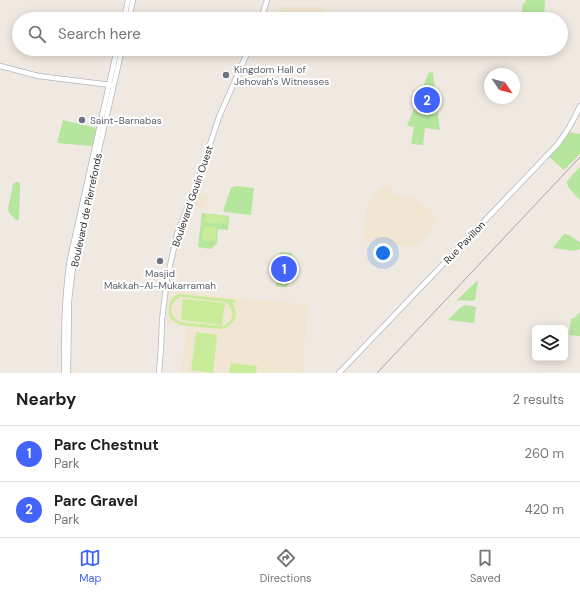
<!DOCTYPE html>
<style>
body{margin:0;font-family:"DM Sans",sans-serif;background:#f6f6f6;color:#202124}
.controls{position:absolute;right:12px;bottom:12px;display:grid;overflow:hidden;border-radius:6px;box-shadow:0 2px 10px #0003}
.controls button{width:36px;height:36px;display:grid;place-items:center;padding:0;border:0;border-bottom:1px solid #e0e0e0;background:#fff;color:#202124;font:20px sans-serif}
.compass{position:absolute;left:484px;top:68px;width:36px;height:36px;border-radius:50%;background:#fff;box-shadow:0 2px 10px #0003;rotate:125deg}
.you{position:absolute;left:383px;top:253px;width:14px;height:14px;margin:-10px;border:3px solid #fff;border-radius:50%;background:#1a73e8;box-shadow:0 0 0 6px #1a73e833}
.badge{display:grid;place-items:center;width:26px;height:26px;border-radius:50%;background:#4264fb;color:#fff;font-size:13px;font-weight:700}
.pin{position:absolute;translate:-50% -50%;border:2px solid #fff;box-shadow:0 1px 4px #0006}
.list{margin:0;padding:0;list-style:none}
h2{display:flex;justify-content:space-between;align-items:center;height:52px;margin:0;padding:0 16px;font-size:17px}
h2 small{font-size:13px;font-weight:400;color:#757577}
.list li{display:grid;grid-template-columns:26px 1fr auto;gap:12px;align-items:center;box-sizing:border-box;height:56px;padding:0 16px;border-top:1px solid #e0e0e0}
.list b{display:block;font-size:15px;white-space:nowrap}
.list p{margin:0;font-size:13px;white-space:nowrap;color:#757577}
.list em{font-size:13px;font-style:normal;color:#757577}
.icon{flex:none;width:22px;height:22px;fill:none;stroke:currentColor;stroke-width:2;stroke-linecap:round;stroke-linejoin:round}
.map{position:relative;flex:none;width:580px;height:373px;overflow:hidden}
.search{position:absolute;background:#fff;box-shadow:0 2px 10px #0003;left:12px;right:12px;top:12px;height:44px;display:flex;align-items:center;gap:10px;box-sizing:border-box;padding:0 14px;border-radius:22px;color:#757577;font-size:15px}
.sheet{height:164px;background:#fff}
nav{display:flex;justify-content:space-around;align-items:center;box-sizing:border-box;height:56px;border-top:1px solid #e0e0e0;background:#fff;font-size:11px;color:#757577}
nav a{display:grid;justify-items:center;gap:2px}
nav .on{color:#4264fb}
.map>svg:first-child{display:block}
</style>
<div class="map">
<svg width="580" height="373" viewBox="0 0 580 373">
<rect width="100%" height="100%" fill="#efe9e1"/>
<!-- education -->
<g fill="#f0e6d1">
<path d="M279 7 324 8 325 11 323 19H274Z"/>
<path d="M387 184 396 196 414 197 438 219 431 227 430 233 416 247 363 241 366 214 368 206 377 191Z"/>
<path d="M196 191 209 196 204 206 208 208V209L199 207 192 203V202Z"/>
<path d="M169 290 308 305 302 373H181L187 327 166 323Z"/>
</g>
<!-- green -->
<g fill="#b6e59e">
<path d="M526 0H545L544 19H521L523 3H525Z"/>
<path d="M429 72 433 73 440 130 425 128 423 145 411 144 414 127 407 126Z"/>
<path d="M63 120 96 128 92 146 57 143Z"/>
<path d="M567 132 580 134V154L564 170 547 155Z"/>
<path d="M580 167V200L568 187 567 181Z"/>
<path d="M15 182H19L20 185 19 219 17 221 9 213 8 208 13 185Z"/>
<path d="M236 186 254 188 251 215 225 212 223 211 231 188 233 187Z"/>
<path d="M202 213 229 216 228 230 218 229 217 243 211 249 198 247Z"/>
<path d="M565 234C570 234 575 240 580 242V249L574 251 553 248 563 235Z"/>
<path d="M280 252 292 253 287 287 276 286Z"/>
<path d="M477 281 478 282 475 300 473 301 461 300 457 301V300Z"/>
<path d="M465 305 476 307 474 323 448 320 460 308Z"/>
<path d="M580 312V336L569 335 571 319 576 317Z"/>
</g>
<!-- pitch -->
<g fill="#c9ec9a" fill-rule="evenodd">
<path d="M205 214 227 216 226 224 204 222Z"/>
<path d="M204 226 217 227 215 241 202 240Z"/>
<path d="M180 294 236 300 235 303H232C240 314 234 327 221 329 214 328 206 328 199 327 186 326 166 325 169 308 170 300 173 296 180 294ZM181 297 226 302C235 310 235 322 222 326L180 322C178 320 174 319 173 316 168 308 174 299 181 297Z"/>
<path d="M183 299 225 303 222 325 181 320Z"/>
<path d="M196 332 217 335 213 373 191 370Z"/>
<path d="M231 363 257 366 256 373H229Z"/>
</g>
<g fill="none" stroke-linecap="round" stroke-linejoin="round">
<!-- secondary casing -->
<g stroke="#b4b7c1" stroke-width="6">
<g id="secondary">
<path d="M124 19 128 0"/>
<path d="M129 19 133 0"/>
<path d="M261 19 267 0"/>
<path d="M0 66 38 76 111 85"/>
<path d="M64 373C64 335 64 297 70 259L117 49"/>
<path d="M68 373 69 301 74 259 122 49"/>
<path d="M159 373 161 347 162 320 167 279 177 234 199 178 219 117 249 49"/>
<path d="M339 373 557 145C568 131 573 122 580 106"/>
</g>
</g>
<!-- secondary -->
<use href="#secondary" stroke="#fff" stroke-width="4.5"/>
<!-- tram -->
<path stroke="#a3a6b8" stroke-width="1" d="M377 373 580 157"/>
</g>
<!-- markers -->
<g fill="#6b7280" stroke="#fff" stroke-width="1.5">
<circle cx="226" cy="75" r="4"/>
<circle cx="82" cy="120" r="4"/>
<circle cx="160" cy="261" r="4"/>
</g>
<g text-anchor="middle" stroke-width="4" stroke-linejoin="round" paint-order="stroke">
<!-- worship labels -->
<g font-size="10" fill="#5b616d" stroke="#fff" text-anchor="start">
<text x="234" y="73">Kingdom Hall of<tspan x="234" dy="12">Jehovah's Witnesses</tspan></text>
<text x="90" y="124">Saint-Barnabas</text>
<text x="160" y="277" text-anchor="middle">Masjid<tspan x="160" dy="12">Makkah-Al-Mukarramah</tspan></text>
</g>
<!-- street labels -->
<g font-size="10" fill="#2e2e2e" stroke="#fff">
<text transform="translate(192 196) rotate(-71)" y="4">Boulevard Gouin Ouest</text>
<text transform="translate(86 210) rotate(-78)" y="4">Boulevard de Pierrefonds</text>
<text transform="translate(464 242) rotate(-46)" y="4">Rue Pavillon</text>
</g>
</g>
</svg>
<div class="controls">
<button><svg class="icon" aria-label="layers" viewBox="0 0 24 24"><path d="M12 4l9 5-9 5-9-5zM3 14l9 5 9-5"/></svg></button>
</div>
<svg class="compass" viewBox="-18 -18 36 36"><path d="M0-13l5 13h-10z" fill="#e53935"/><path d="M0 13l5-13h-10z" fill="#757577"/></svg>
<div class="you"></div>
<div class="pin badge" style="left:284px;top:269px">1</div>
<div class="pin badge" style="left:427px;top:100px">2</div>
<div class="search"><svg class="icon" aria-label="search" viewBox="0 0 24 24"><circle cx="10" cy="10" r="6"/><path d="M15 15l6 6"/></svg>Search here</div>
</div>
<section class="sheet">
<h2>Nearby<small>2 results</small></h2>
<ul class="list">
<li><span class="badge">1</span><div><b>Parc Chestnut</b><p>Park</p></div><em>260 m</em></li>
<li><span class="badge">2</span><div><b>Parc Gravel</b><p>Park</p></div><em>420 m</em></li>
</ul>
</section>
<nav>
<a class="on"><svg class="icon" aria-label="map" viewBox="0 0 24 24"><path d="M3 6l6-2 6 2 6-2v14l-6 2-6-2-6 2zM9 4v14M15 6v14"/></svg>Map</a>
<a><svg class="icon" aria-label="directions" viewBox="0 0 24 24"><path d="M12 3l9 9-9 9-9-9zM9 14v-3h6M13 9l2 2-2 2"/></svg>Directions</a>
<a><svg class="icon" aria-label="saved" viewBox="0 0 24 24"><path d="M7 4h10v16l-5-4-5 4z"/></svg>Saved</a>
</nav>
